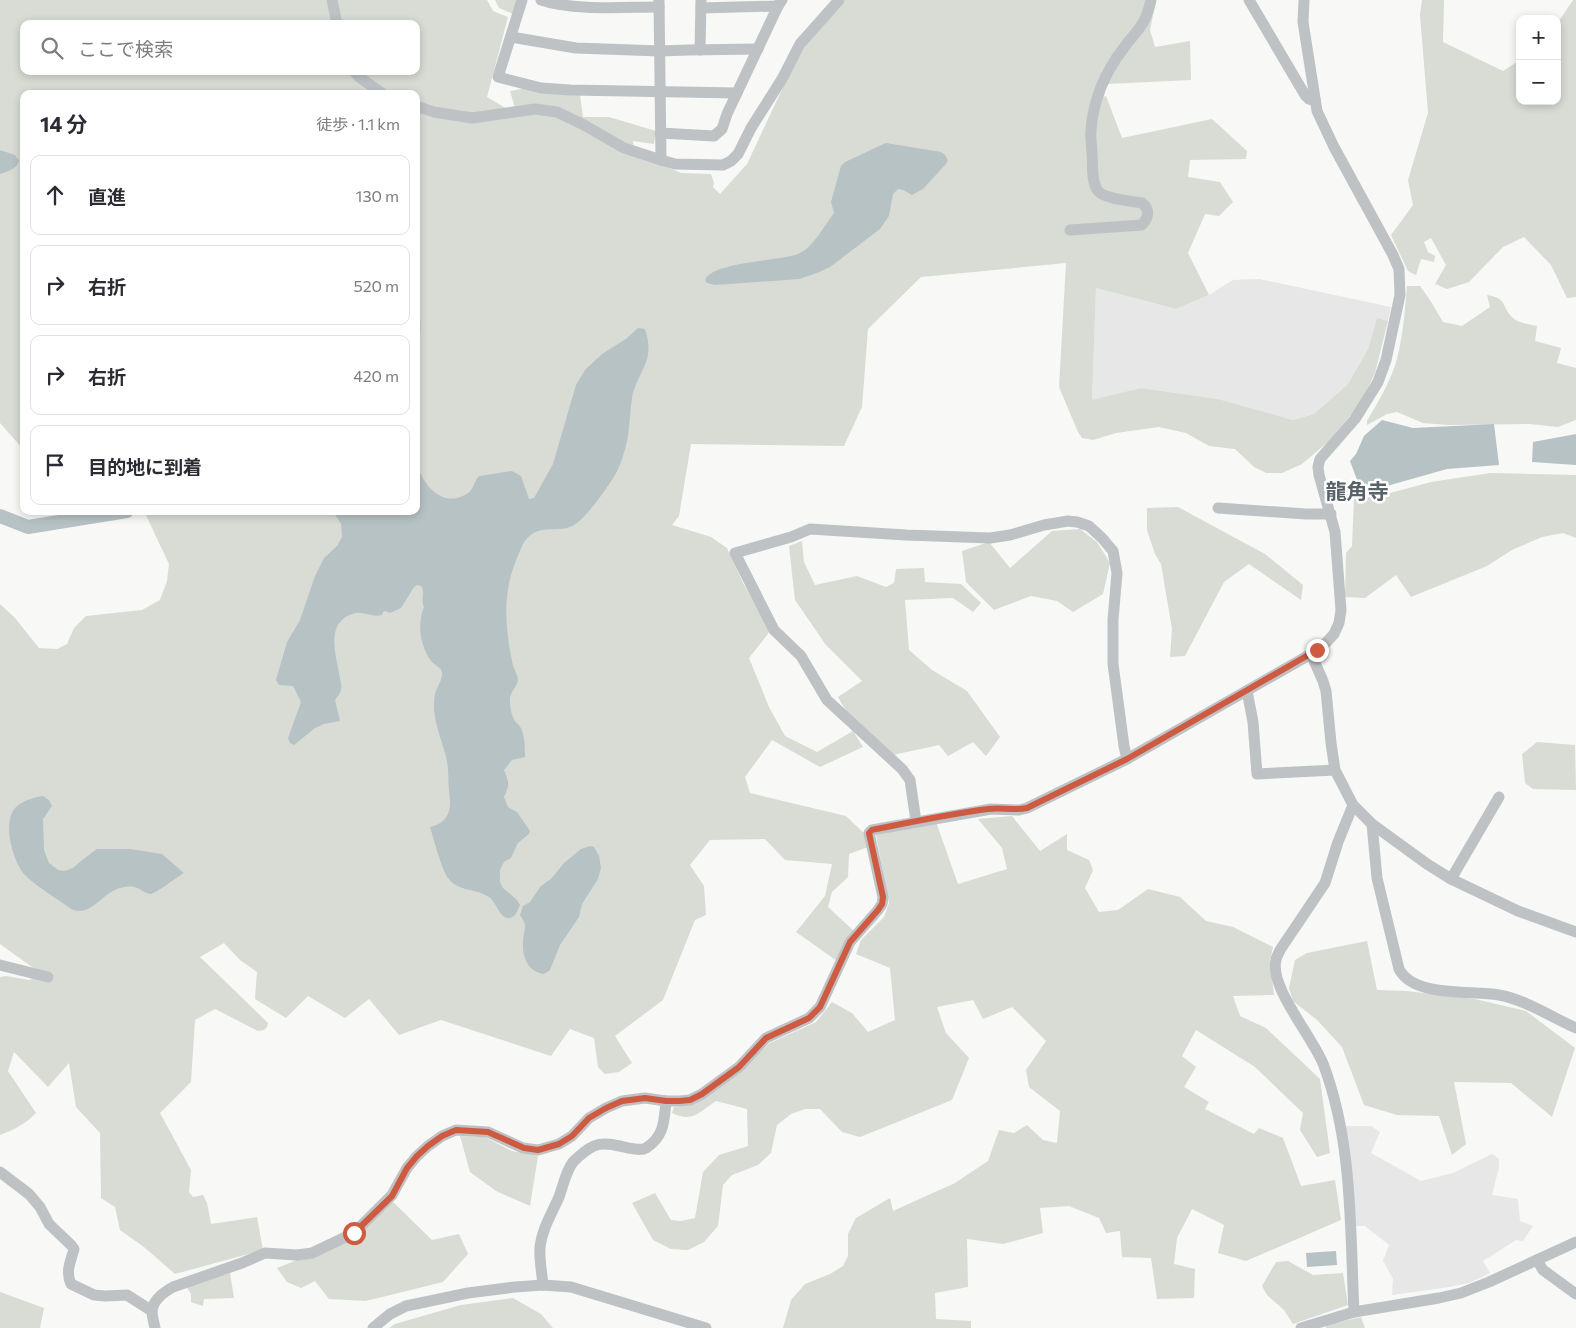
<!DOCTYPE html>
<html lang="ja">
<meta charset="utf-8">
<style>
body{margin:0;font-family:Commissioner,"Noto Sans JP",sans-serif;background:#f7f7f7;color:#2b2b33}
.controls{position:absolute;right:15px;top:15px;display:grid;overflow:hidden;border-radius:10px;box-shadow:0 2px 8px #0003}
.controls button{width:45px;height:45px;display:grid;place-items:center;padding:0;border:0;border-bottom:1px solid #e1e1e2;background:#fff;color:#2b2b33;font:25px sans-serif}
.stop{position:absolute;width:15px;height:15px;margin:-11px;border:4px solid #cd5a41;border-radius:50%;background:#fff}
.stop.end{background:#cd5a41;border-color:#fff;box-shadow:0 1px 5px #0008}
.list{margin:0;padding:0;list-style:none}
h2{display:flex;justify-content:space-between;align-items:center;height:65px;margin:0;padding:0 20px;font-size:21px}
h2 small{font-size:16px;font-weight:400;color:#7c7c81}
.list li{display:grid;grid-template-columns:32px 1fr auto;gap:15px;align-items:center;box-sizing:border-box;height:80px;margin:0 10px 10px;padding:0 10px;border:1px solid #e1e1e2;border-radius:10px}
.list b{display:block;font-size:19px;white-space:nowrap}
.list em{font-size:16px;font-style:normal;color:#7c7c81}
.icon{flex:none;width:28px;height:28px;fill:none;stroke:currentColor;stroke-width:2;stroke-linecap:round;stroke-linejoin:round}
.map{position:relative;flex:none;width:1576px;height:1328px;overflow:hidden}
.search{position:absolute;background:#fff;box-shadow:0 2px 8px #0003;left:20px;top:20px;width:400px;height:55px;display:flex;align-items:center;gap:12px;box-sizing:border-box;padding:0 18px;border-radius:10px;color:#7c7c81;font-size:19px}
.panel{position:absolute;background:#fff;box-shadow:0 2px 8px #0003;left:20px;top:90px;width:400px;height:425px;border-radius:10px}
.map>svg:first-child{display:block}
</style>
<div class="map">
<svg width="1576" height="1328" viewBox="0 0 1576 1328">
<rect width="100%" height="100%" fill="#f8f8f6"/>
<!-- built -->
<g fill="#e6e7e6">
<path d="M1259 279 1391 307 1388 321 1377 318 1368 349 1348 384 1314 414 1293 420 1218 399 1141 388 1092 401 1096 288 1176 309 1209 295 1233 280Z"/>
<path d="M1344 1126H1371L1380 1132 1371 1153 1421 1181 1453 1173 1492 1154 1499 1159V1167L1492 1195 1518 1199 1520 1221 1533 1226 1523 1241 1516 1240 1483 1261 1490 1273 1469 1283 1443 1288 1392 1295 1393 1279 1383 1261 1389 1245 1365 1226H1353Z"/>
</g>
<!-- green -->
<g fill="#d8dcd5" fill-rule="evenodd">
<path d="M0 0H487L493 11 508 17 487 97 517 115 510 91 527 88 580 95 583 117H609L656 131 654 144 633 141 634 153 681 173 711 174 714 183 713 187 720 194 747 164 786 81 806 45 845 0H1156L1150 30 1155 47 1190 41 1191 80 1107 84 1103 97 1106 96 1122 138 1212 119 1247 151 1246 159 1190 160 1188 177 1220 182 1233 202 1219 216 1205 214 1188 253 1209 295 1176 309 1096 288 1092 400 1141 388 1218 399 1293 420 1314 414 1348 384 1368 349 1377 318 1388 321 1375 373 1360 404 1328 442 1302 464 1282 473H1266L1254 467 1235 449 1209 446 1186 433 1159 427 1116 433 1093 440 1082 438 1078 432 1059 387 1066 263 921 277 868 329 862 407 844 446 691 444 679 516 672 525 711 537 727 548 743 583 771 630 749 658 769 707 785 736 817 752 853 731 863 747 820 767 772 740 745 777 750 793 846 816 870 839 868 847 849 854 848 877 832 892 828 907 855 932 837 961 796 932 825 896 832 864 785 860 765 839 710 840 690 865 704 886 706 915 695 920 663 1000 615 1036 632 1063 619 1072 605 1074 598 1067 594 1038 570 1029 551 1056 441 1020 399 1035 369 999 345 1018 308 996 286 1018 255 999 257 972 240 960 224 943 200 957 268 1023 267 1027 264 1030 258 1031 215 1009 195 1020 191 1082 160 1113 191 1170 189 1192 193 1197 203 1195 207 1203 211 1224 257 1217 263 1250 175 1274 144 1247 120 1230 115 1207 101 1198 100 1133 76 1107 69 1063 48 1087 14 1052 8 1071 36 1113C25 1124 14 1130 0 1135V977L6 976 29 980 43 975 0 944V604L15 618 39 648 57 649 67 644 74 628 86 616 142 610 160 600 167 581 169 564 144 511H416V94H24V450L0 423ZM24 24H416V71H24Z"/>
<path d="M495 0H518L513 14 499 8Z"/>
<path d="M1422 0H1444L1443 42 1503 71 1520 60V101H1557V24L1573 0H1576V297L1567 298 1551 265 1524 237 1503 247 1469 282 1447 289 1435 284 1446 265 1431 238 1424 242 1428 252 1435 256 1434 262 1421 259 1416 275 1408 271 1391 235 1413 205 1408 180 1428 113 1420 15Z"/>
<path d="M1407 286H1420L1430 300 1443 322 1462 326 1490 307 1487 295C1508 298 1501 307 1513 318 1518 323 1529 324 1537 326L1535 341 1561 348 1557 363 1576 368V420L1558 427 1530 424 1448 425 1423 423 1397 412 1387 414 1367 425V421C1378 402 1391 381 1397 359 1403 335 1405 311 1407 286Z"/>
<path d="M1490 473 1576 475V538L1563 533 1542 537 1512 550 1487 566 1411 597 1396 575 1365 598 1345 597 1346 553 1352 546 1354 498 1383 495 1431 482Z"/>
<path d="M1178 507 1265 554 1303 585 1301 600 1249 564 1224 582 1185 656 1170 657 1172 629 1161 564 1155 554 1147 530V508Z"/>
<path d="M1080 529 1097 542 1110 563 1103 594 1073 612 1057 601 1031 596 994 610 966 582 962 551 989 542 1010 568 1052 531Z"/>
<path d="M802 541 804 562 815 585 857 576 886 587 894 583 896 569 924 568 925 582 961 584 981 603 973 612 953 598 905 600 909 650 932 670 967 691 1000 737 986 756 973 742 948 756 939 745 893 755 846 711 838 697 862 681 826 645 795 600 789 546Z"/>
<path d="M1537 742 1575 745 1576 790 1533 789 1525 783 1522 754Z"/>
<path d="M1012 816 1040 851 1067 834V850L1089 860 1093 870 1085 888 1099 912 1118 910 1148 889 1180 897 1206 921 1233 927 1273 947 1270 961 1274 995 1233 996 1240 1016 1266 1028 1320 1079 1330 1153 1317 1157 1300 1130 1303 1113 1255 1067 1196 1030 1182 1056 1196 1067 1184 1087 1209 1102 1205 1109 1254 1134 1259 1128 1283 1138 1301 1186 1335 1180 1341 1220 1246 1261 1218 1253 1224 1225 1192 1209 1177 1238 1174 1264 1195 1269 1194 1298 1157 1299 1151 1258 1122 1257 1120 1231 1106 1233 1099 1218 1069 1206 1040 1208 1043 1233 1003 1244 967 1239 968 1287 935 1293 936 1319 971 1321V1328H783L791 1300 805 1284 830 1274 843 1266 848 1256V1234L856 1218 890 1198 893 1211 955 1183 988 1161 999 1130 1014 1133 1027 1125 1043 1140 1057 1143 1060 1111 1029 1087 1026 1070 1046 1041 1012 1007 983 1019 973 1000 937 1007 946 1033 969 1058 952 1100 860 1137 842 1132 820 1109H805L791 1114 777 1125 771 1153 758 1165 732 1175 723 1185 718 1226 704 1242 688 1250 671 1249 653 1240 632 1203 655 1193 671 1220 681 1221 695 1218 703 1172 719 1155 748 1146 747 1109 716 1101C699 1112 693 1123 672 1113L674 1107 695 1104 722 1086 770 1043 816 1022 832 1002 852 1013 868 1032 895 1020 890 968 856 954 861 940 884 917 889 903 876 835 936 822 958 884 1007 869 1002 848 978 819Z"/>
<path d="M1367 941 1377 990 1407 991 1475 999 1526 1011 1575 1048 1552 1117 1511 1083 1454 1082 1466 1144 1452 1155 1439 1116 1397 1115 1364 1105 1342 1047 1317 1020 1293 1001 1289 988 1295 960 1307 953Z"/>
<path d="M460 1136 485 1137 512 1151 538 1156 530 1206 496 1191 470 1172Z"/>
<path d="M393 1202 432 1240 459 1234 468 1254 443 1282 366 1301 329 1299 315 1281 301 1288 287 1282 277 1268 297 1260 314 1257Z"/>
<path d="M1288 1261 1313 1275 1343 1273 1348 1305 1293 1324 1284 1310 1267 1295 1262 1286 1276 1262Z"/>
<path d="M230 1273 234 1298 204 1299 203 1306 191 1302V1294L186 1286Z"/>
<path d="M0 1292 44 1308 40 1328H0Z"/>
<path d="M513 1298 541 1314 553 1328H389L395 1324 461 1305Z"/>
<path d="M1361 1317 1365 1328H1326V1325Z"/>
</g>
<!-- water -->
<g fill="#b7c2c5">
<path d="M886 143 941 152 945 155 948 160 946 164 923 189 912 195 903 190 898 189 893 194 889 216 880 229 830 267 817 273 799 279 715 285 707 283 705 280C712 262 780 261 798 254 812 249 825 225 834 213L831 202 841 166 845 162Z"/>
<path d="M0 150 15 155 19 161C16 170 8 171 0 174Z"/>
<path d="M416 303C425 325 418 345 416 367Z"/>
<path d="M638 328 645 329C656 363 638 369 632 398 630 410 630 423 628 436 626 446 623 459 618 469 613 481 588 515 577 523 558 538 534 516 520 551 504 586 504 613 510 651 511 656 512 661 513 666 515 671 518 675 518 680 517 688 509 692 510 701 510 706 511 714 514 719 515 723 519 724 521 728 525 737 525 747 525 757L512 760 504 770C509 782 510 785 504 797L508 807 517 812 530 831 529 834 518 843 511 858 504 862 500 870V882L503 888 517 900 520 905C517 911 516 918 508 918 500 918 496 902 489 897 476 888 458 892 448 878 441 868 434 840 430 827 438 825 444 822 448 814 451 807 450 798 449 791 448 780 449 768 446 757 442 741 435 725 434 709 434 704 434 699 435 694 437 687 443 679 442 672 441 667 434 665 431 661 420 646 417 623 424 607 420 598 426 593 421 586L417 585 414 587 401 608 390 613 385 611 383 612 382 615C372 618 363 610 352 614 324 624 337 657 340 679 341 682 342 687 341 690 340 694 337 697 335 700L340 721 324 724 315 728 294 745 290 743 288 738 301 702 293 686 279 685 276 680 287 642 300 620 315 576 324 558 337 546 342 537 341 524 333 511H416V454C417 459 417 465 419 470 427 490 446 508 468 493 474 489 474 481 479 476L512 471 521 476 529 499 534 498 553 464 576 385 585 370 602 354 626 339Z"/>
<path d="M1382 420 1413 428 1494 424 1499 465 1447 469 1362 493 1350 461 1356 454 1364 436Z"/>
<path d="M1576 434V465L1532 462 1533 442Z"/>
<path d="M43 796 49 800 52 806 43 819 44 850 49 863 58 870 65 871 73 868 81 861 97 849H130L162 854 184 873C177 877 158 892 151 894 146 894 142 890 137 888 130 885 122 887 115 890 99 897 90 917 71 909 58 899 34 885 24 874 13 861 2 823 15 808 22 801 34 797 43 796Z"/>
<path d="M590 846 594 847 599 856 601 868 598 879 582 904 579 917 560 945 550 970 544 974C528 972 522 957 523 942 523 937 525 931 525 926 525 922 522 918 520 915L523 906 530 902 541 886 551 879 564 863 581 849Z"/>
<path d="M1336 1251 1337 1265 1307 1267 1306 1253Z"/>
</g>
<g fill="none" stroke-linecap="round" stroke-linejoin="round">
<!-- river -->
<path stroke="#b7c2c5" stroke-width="14" d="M0 516 28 527 127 511"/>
<!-- minor -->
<g stroke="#bec2c5" stroke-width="11">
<path d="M332 0 337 24"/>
<path d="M522 0 498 77 541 88 570 90 737 93"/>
<path d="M541 0C574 11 624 7 659 7"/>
<path d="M659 0 661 160"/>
<path d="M1249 0 1305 95 1309 99 1315 100"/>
<path d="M701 8 778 6"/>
<path d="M511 37 576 48 660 51 688 50 758 49"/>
<path d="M700 50 701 0"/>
<path d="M354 71 359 77 383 94"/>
<path d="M416 106 434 112 472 118 535 109 557 112 584 125 624 148 661 160 675 164 723 165 731 161 738 154 751 128 782 79 800 44 839 0"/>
<path d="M660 133 714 136 722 129 727 114 778 6 782 0"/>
<path d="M1070 230 1142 225C1149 217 1150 209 1142 203 1132 201 1104 199 1098 191 1091 182 1093 164 1092 153 1092 146 1090 137 1091 130 1093 101 1105 72 1123 49 1138 28 1145 27 1151 0"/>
<path d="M1218 508 1306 514H1331"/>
<path d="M1311 654 1323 681 1326 691 1331 743 1335 770 1353 805 1372 824 1427 864 1451 879 1518 911 1576 932"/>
<path d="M1247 691 1253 722 1257 774 1335 770"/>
<path d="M1353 805 1338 842 1325 883 1280 950C1279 953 1276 957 1276 960 1269 988 1314 1038 1324 1066 1353 1144 1350 1230 1354 1312"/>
<path d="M916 821 910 780 902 769 827 700 801 656 774 630 735 553 791 537 810 529 906 535 990 538 1010 535 1044 525 1068 521 1077 522 1089 526 1102 538 1113 551 1117 573 1113 620V664L1124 746 1127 759"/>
<path d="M1372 824 1377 878 1399 969C1414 998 1471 990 1499 995 1526 1000 1551 1017 1576 1028"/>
<path d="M1451 879 1499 797"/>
<path d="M0 965 48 977"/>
<path d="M0 1172 29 1194 40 1207 49 1224 71 1245 74 1249C71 1261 65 1271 71 1284L94 1295 105 1296 127 1295 152 1311"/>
<path d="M1537 1260 1543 1270 1576 1294"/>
<path d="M543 1285C542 1273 539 1259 540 1247 542 1229 552 1213 559 1197 563 1186 566 1171 573 1162 579 1156 587 1149 594 1146 611 1139 636 1154 646 1148 665 1136 664 1120 666 1101"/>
<path d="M155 1328C154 1323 152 1316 152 1311 153 1300 164 1292 173 1287L242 1263 265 1253 297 1255 312 1253 354 1233 392 1195 407 1168 417 1156 428 1146 442 1136 456 1130 488 1132 523 1148 538 1150 559 1144 572 1136 589 1118 606 1108 622 1101 645 1098 666 1101H679L690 1100 702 1094 739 1067 766 1038 809 1018 820 1007 850 942 878 910 882 904 883 897 869 833 872 830 991 809 1019 810 1027 808 1127 759 1311 654 1322 647 1334 634 1339 623 1341 610 1335 532 1319 475 1318 467 1320 459 1355 419 1378 382 1386 360 1400 295 1399 269 1393 255 1334 147 1317 111 1303 22 1304 0"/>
<path d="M373 1328 390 1314 406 1306 468 1293 515 1287 543 1285 571 1287 706 1328"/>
<path d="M1301 1328 1354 1312 1439 1298 1461 1293 1489 1282 1576 1242"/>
</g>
</g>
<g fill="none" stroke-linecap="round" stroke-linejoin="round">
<!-- route -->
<path stroke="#cd5a41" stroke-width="6" d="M354 1233 392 1196 407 1168 417 1156 428 1146 442 1136 456 1130 488 1132 524 1148 538 1150 559 1144 572 1136 589 1118 606 1108 622 1101 645 1098 666 1101H679L690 1100 702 1094 739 1067 766 1038 809 1018 820 1007 850 942 878 910 882 904 883 897 869 833 872 830C911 822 949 814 988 809 1001 807 1014 811 1027 808L1127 759 1317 650"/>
</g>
<g text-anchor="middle" stroke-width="5" stroke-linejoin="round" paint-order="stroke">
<!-- quarter labels -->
<g font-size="21" font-weight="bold" fill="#586269" stroke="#fff">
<text x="1357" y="499">龍角寺</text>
</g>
</g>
</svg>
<div class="controls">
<button>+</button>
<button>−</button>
</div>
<div class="stop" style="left:354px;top:1233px"></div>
<div class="stop end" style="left:1317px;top:650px"></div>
<div class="search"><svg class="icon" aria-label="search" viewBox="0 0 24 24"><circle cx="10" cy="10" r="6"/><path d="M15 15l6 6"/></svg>ここで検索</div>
<section class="panel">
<h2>14 分<small>徒歩 · 1.1 km</small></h2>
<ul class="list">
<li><svg class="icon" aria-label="ahead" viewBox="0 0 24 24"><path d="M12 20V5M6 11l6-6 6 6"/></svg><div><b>直進</b></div><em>130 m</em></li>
<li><svg class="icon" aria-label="right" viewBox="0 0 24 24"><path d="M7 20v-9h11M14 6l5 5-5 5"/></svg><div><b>右折</b></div><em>520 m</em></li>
<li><svg class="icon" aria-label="right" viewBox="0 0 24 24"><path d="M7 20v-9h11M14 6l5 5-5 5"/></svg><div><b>右折</b></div><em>420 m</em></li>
<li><svg class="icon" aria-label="arrive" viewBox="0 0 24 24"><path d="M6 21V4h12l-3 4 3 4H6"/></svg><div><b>目的地に到着</b></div></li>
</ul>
</section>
</div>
